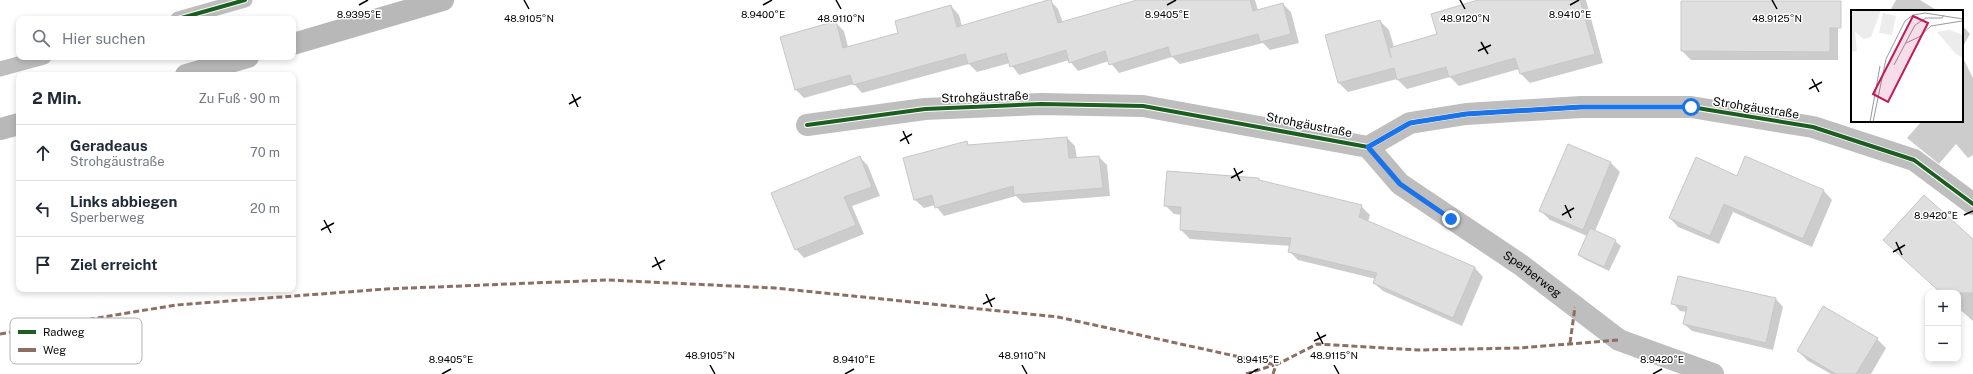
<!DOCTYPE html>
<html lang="de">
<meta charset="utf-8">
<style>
body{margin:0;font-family:"Public Sans",sans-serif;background:#f6f6f7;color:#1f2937}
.controls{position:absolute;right:12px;bottom:12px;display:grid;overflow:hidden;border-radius:8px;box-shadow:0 2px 6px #0003}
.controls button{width:36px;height:36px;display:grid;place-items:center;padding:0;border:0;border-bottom:1px solid #e0e1e3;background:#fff;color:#1f2937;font:20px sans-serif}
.stop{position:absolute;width:12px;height:12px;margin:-9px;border:3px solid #1a73e8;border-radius:50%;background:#fff}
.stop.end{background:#1a73e8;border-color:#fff;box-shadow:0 1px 4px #0008}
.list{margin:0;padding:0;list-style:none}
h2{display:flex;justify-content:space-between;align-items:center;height:52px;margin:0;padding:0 16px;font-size:17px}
h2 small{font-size:13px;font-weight:400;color:#747a83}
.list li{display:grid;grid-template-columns:26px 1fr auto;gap:12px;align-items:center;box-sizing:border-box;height:56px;padding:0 16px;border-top:1px solid #e0e1e3}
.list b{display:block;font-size:15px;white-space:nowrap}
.list p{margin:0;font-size:13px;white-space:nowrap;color:#747a83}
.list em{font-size:13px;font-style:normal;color:#747a83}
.icon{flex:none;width:22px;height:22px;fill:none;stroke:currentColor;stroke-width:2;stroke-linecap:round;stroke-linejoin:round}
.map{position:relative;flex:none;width:1973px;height:374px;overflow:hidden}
.search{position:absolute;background:#fff;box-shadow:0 2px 6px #0003;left:16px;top:16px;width:280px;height:44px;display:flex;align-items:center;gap:10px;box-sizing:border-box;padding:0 14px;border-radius:8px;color:#747a83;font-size:15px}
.panel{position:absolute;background:#fff;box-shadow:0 2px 6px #0003;left:16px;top:72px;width:280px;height:220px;border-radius:8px}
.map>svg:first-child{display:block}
</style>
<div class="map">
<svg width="1973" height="374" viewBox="0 0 1973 374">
<rect width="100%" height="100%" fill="#fff"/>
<!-- shadow -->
<g fill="#0003">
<path d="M1050 0 1058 9 1063 23 1141 0H1255L1258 10 1283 4 1291 12 1299 43 1270 50 1263 43 1180 64 1172 57 1119 73 1109 61 1078 71 1069 60 1019 75 1010 63 977 72 969 64 862 93 854 84 804 98 796 90 781 37 835 22 844 31 848 47 900 34 951 6 959 15 962 26Z"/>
<path d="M1507 0H1586L1603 63 1530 83 1521 74 1519 69 1459 86 1450 77 1407 89 1397 79 1348 92 1339 83 1380 21 1389 30 1394 47 1438 35Z"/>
<path d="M1896 0H1920L1938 11H1890Z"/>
<path d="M1838 11V60H1691L1682 51Z"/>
<path d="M1962 25 1970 34 1962 48Z"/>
<path d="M1962 56 1973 78V155L1968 158 1956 144 1939 164 1907 138 1922 121H1962Z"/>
<path d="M1067 138 1075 146 1077 159 1099 157 1107 165 1110 196 1023 203 1016 196 944 216 935 205 924 208 915 200 904 159 966 142 970 146Z"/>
<path d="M1569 145 1611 163 1620 172 1595 231 1615 241 1621 246 1609 271 1584 259 1579 254 1587 236 1550 220 1541 211Z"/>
<path d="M860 157 868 166 880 196 852 206 864 234 804 258 796 249Z"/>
<path d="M1746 157 1824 191 1832 200 1812 247 1733 212 1719 244 1678 227 1670 218 1737 177Z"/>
<path d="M1259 179 1262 182 1361 206 1370 215 1368 222 1475 268 1483 277 1462 326 1383 291 1374 283 1376 279 1298 260 1289 251 1291 246 1190 239 1181 230 1182 215 1174 214 1165 205Z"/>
<path d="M1973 240V321L1958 308V293H1942Z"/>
<path d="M1679 277 1776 299 1783 307 1773 350 1692 331 1684 324 1687 312 1680 311 1673 303Z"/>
<path d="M1877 339 1886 348 1871 374H1831L1808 361 1798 351Z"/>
</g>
<!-- building -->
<g fill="#dfdfdf" stroke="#c7c7c7">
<path d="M1048 0H1051L1058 23 1137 0H1250L1253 11 1283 3 1291 34 1260 42 1258 34 1171 57 1168 47 1109 65 1105 51 1069 63 1066 50 1010 67 1006 53 968 64 965 54 853 85 850 75 795 90 780 37 836 21 843 48 898 33 895 21 951 5 957 27Z"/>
<path d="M1478 0H1580L1595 54 1520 74 1515 58 1449 77 1446 67 1397 80 1394 68 1338 83 1325 35 1380 20 1391 58 1389 48 1437 34 1431 14Z"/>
<path d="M1681 1H1841V28H1830V52L1681 51Z"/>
<path d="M1067 137 1069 158 1099 156 1103 188 1014 195 1013 186 935 208 932 195 914 200 903 158 967 141 968 145Z"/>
<path d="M1568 144 1611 162 1583 230 1539 211Z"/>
<path d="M860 156 872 187 844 197 856 225 795 250 771 193Z"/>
<path d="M1745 156 1824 190 1803 239 1724 204 1710 236 1669 218 1696 157 1737 176Z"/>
<path d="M1167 171 1259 178V180L1362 205 1359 217 1475 267 1453 318 1373 283 1377 273 1288 252 1291 238 1180 230 1181 207 1164 206Z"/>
<path d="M1924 195 1973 239V293H1941L1883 240Z"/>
<path d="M1590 228 1616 240 1604 267 1578 255Z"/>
<path d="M1678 276 1776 298 1766 343 1683 324 1687 307 1671 304Z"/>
<path d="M1823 306 1878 338 1856 374H1836L1797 351Z"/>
</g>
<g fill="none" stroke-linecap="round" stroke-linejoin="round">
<!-- service -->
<g stroke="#bebebe" stroke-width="15">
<path d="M178 19 245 0"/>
<path d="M0 69 44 57"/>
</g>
<!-- minor -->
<g stroke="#bebebe" stroke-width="22">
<path d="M807 125 925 109 1041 104 1143 106 1368 147 1410 123 1466 114 1581 107H1691L1813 127 1914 160 1973 204"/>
<path id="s1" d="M1368 147 1400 184 1521 265 1619 340 1713 374"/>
</g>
<!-- secondary -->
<g stroke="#b8b8b8" stroke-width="22">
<path d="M293 44 443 0"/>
<path d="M186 75 248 57"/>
<path d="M0 129 19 124"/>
</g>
<!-- quiet -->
<g stroke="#8d6e63" stroke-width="3" stroke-dasharray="6 3" stroke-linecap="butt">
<path d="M0 334 176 305 386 289 607 280 775 288 1058 317 1276 365"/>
<path d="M1570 343 1575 307"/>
<path d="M1246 374 1274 365"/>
<path d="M1273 374 1276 365 1317 344 1419 350 1519 348 1619 340"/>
</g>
<!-- cycleway casing -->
<g stroke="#fff" stroke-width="6">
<g id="cycleway">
<path d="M178 19 245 0"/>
<path d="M807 125 925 109 1041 104 1143 106 1368 147 1410 123 1466 114 1581 107H1691L1813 127 1914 160 1973 204"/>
</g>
</g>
<!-- cycleway -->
<use href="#cycleway" stroke="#1b5e20" stroke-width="4"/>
</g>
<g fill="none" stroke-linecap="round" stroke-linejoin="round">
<!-- route -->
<path stroke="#1a73e8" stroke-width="5" d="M1451 219 1400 184 1368 147 1410 123 1466 114 1581 107H1691"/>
</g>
<!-- ticks -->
<path fill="none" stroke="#000" stroke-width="1.5" d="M524 0 529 9M836 0 841 9M1460 0 1465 9M1772 0 1777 9M359 5 368 0M763 5 772 0M1167 5 1176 0M1570 5 1579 0M1481 42 1488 54M1478 51 1491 45M1812 79 1819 92M1809 89 1822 82M572 94 578 107M569 104 581 97M903 131 909 144M900 141 912 134M1234 168 1240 181M1231 178 1243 171M1565 205 1571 218M1562 215 1574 208M1964 215 1973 211M324 220 331 233M321 230 334 223M1896 242 1902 255M1893 252 1905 245M655 257 661 270M652 267 665 260M986 294 992 307M983 304 995 298M1317 332 1323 344M1314 341 1326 335M710 365 715 374M1022 365 1027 374M1334 365 1339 374M442 374 451 369M845 374 854 369M1249 374 1258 369M1653 374 1662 369"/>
<g text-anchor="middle" stroke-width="3" stroke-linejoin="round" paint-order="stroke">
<!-- street labels -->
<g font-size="12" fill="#000" stroke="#fff">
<text transform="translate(985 97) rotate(-2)" y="4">Strohgäustraße</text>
<text transform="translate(1756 108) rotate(9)" y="4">Strohgäustraße</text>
<text transform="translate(1309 125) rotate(11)" y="4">Strohgäustraße</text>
<text dy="4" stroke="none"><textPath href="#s1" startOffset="209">Sperberweg</textPath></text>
</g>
</g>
<!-- overview -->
<g transform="translate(1851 10)">
<rect width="112" height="112" fill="#fff"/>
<path d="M0 0H30L20 27 13 29 4 22 6 41 0 42ZM32 3 45 6 41 25 28 23ZM98 20 112 25V48L105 44 86 22Z" fill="#ececec"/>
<path fill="none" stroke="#999" stroke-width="1" d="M55 33 68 27 80 16 111 11M43 55 64 15 75 8H91L93 5M19 112 29 56M22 112 35 49 54 11 62 5 74 3 112 9"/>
<path fill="#c2185b" fill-opacity="0.15" stroke="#c2185b" stroke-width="2" d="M62 6 77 13 37 92 22 84Z"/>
<rect width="112" height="112" fill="none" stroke="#000" stroke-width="2"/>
</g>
<!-- legend -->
<rect x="10" y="318" width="132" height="46" rx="6" fill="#fff" stroke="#b2b2b2" stroke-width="1"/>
<rect x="18" y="330" width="18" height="4" fill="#1b5e20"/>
<rect x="18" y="348" width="18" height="4" fill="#8d6e63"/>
<g font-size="11" fill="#000">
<text x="43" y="336">Radweg</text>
<text x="43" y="354">Weg</text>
</g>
<g font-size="10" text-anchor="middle" fill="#000" stroke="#fff" stroke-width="3" stroke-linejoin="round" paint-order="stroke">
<text x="359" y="18">8.9395°E</text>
<text x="763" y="18">8.9400°E</text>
<text x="1570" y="18">8.9410°E</text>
<text x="1167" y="18">8.9405°E</text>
<text x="529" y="22">48.9105°N</text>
<text x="841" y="22">48.9110°N</text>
<text x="1465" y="22">48.9120°N</text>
<text x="1777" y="22">48.9125°N</text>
<text x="1936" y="219">8.9420°E</text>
<text x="710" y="359">48.9105°N</text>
<text x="1022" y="359">48.9110°N</text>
<text x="1334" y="359">48.9115°N</text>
<text x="451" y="363">8.9405°E</text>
<text x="854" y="363">8.9410°E</text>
<text x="1258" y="363">8.9415°E</text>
<text x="1662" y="363">8.9420°E</text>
</g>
</svg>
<div class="controls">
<button>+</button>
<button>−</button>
</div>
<div class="stop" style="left:1691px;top:107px"></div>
<div class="stop end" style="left:1451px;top:219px"></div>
<div class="search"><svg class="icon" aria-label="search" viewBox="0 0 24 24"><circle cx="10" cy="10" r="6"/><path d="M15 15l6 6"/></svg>Hier suchen</div>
<section class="panel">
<h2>2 Min.<small>Zu Fuß · 90 m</small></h2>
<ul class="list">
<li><svg class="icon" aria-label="ahead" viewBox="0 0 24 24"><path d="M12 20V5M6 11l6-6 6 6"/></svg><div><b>Geradeaus</b><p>Strohgäustraße</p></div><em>70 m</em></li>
<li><svg class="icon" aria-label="left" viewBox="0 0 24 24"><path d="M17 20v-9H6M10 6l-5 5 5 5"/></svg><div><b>Links abbiegen</b><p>Sperberweg</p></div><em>20 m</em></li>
<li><svg class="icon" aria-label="arrive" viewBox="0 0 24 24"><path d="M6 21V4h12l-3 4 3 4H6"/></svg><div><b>Ziel erreicht</b></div></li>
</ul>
</section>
</div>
